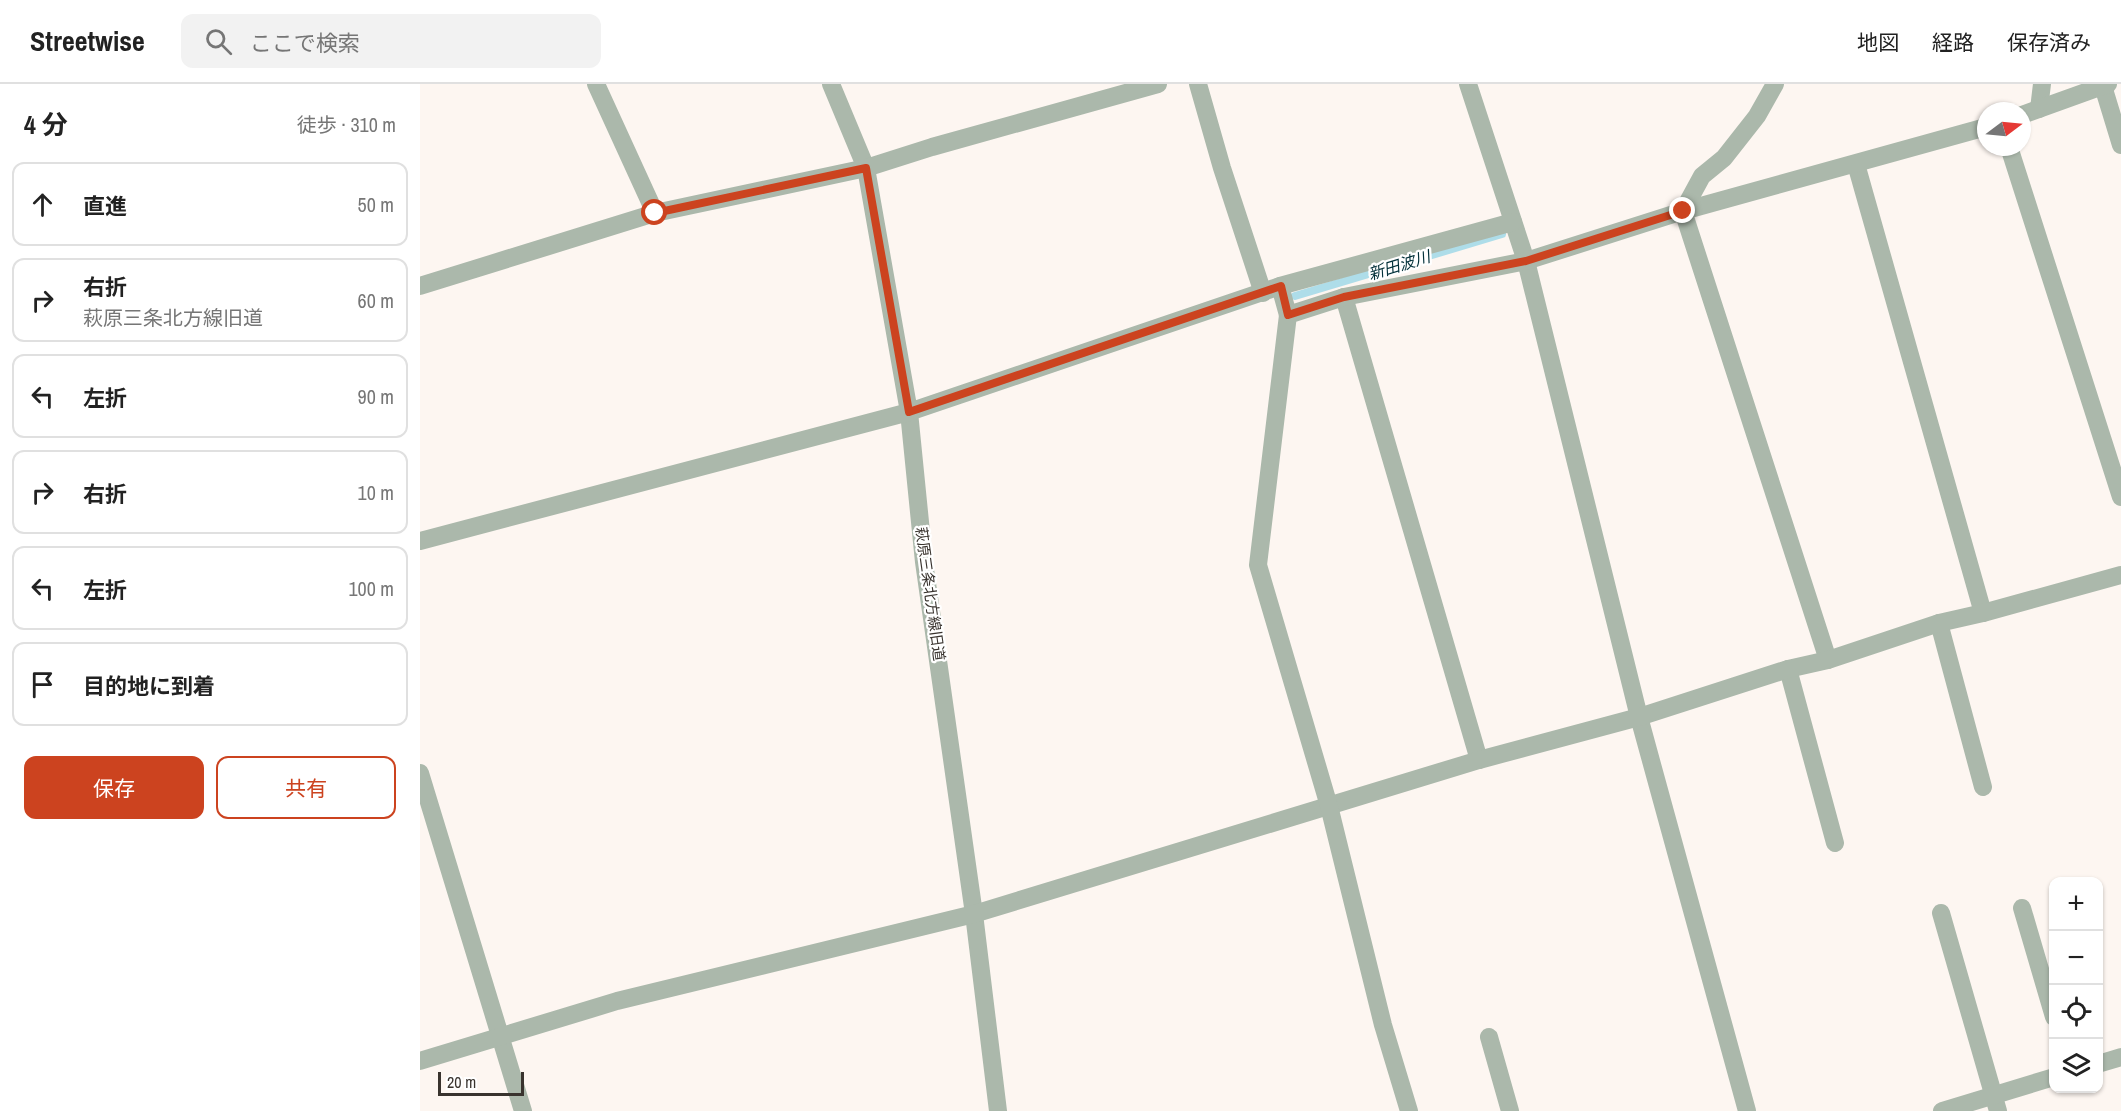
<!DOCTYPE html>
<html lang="ja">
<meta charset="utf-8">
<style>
body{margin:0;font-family:"Archivo Narrow","Noto Sans JP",sans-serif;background:#f2f2f2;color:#222}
.controls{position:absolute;right:18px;bottom:18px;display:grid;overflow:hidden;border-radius:12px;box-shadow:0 2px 4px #0004}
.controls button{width:54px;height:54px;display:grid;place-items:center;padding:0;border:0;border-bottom:2px solid #e0e0e0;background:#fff;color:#222;font:30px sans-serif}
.compass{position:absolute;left:1557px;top:18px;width:54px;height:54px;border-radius:50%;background:#fff;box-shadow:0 2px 4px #0004;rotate:74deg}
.scale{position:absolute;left:18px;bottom:15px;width:86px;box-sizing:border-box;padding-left:6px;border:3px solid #39332e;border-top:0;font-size:16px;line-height:21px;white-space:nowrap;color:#39332e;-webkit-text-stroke:4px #fff;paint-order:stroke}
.stop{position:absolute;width:18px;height:18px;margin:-14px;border:4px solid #cc431f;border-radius:50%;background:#fff}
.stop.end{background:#cc431f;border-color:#fff;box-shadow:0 2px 6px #0008}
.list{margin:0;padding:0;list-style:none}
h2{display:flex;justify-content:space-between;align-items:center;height:78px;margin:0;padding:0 24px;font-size:26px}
h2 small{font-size:20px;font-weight:400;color:#767676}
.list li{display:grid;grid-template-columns:39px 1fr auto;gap:18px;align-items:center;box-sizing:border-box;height:84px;margin:0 12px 12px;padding:0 12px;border:2px solid #e0e0e0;border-radius:12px}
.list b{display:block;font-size:22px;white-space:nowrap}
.list p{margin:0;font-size:20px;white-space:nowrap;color:#767676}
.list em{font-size:20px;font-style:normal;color:#767676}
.actions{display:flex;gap:12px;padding:18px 24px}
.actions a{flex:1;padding:14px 0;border:2px solid #cc431f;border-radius:12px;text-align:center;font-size:21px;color:#cc431f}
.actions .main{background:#cc431f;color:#fff}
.icon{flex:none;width:33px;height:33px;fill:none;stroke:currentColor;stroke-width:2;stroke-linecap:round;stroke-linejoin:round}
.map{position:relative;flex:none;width:1701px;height:1027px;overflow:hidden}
header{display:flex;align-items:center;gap:36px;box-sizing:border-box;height:84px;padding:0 30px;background:#fff;border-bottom:2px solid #e0e0e0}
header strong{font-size:28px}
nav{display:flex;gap:33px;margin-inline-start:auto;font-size:21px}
.search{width:420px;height:54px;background:#f2f2f2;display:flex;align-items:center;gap:15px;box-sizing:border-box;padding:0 21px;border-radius:12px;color:#767676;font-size:22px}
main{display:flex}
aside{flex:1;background:#fff}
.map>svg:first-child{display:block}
</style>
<header>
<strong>Streetwise</strong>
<div class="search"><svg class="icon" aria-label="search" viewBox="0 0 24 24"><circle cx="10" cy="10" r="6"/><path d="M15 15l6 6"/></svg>ここで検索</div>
<nav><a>地図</a><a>経路</a><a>保存済み</a></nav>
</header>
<main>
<aside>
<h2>4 分<small>徒歩 · 310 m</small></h2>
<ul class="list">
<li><svg class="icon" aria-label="ahead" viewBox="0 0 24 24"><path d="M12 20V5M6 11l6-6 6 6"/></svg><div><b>直進</b></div><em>50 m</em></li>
<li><svg class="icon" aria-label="right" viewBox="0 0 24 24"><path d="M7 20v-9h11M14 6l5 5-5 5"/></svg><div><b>右折</b><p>萩原三条北方線旧道</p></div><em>60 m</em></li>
<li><svg class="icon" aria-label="left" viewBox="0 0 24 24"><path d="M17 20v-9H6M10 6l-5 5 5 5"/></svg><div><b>左折</b></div><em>90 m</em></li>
<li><svg class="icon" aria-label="right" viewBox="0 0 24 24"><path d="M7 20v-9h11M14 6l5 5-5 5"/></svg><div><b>右折</b></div><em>10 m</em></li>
<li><svg class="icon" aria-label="left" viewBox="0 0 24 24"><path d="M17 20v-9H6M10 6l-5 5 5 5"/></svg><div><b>左折</b></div><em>100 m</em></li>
<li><svg class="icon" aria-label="arrive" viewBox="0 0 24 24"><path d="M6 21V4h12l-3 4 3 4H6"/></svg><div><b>目的地に到着</b></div></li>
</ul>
<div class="actions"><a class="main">保存</a><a>共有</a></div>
</aside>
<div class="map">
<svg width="1701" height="1027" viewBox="0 0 1701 1027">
<rect width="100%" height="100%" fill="#fdf6f1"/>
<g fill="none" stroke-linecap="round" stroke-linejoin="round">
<!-- stream -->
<path stroke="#aedde9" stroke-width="8" d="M875 212 1082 150"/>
<!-- minor -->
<g stroke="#abb8ab" stroke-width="18">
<path d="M176 0 235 129"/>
<path d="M411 0 446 84 489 328 504 478 554 830 578 1027"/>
<path d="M778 0 802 84 843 209"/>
<path d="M1048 0 1106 177 1219 633 1327 1027"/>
<path d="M1355 0 1337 32 1304 74 1282 92 1263 127 1408 576"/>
<path d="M1683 2 1701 61"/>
<path d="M1619 25 1622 0"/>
<path d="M1602 31 1688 0"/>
<path d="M1589 63 1701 413"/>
<path d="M1436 80 1563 529"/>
<path d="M0 202 235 129 446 84 512 63 738 0"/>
<path d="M860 202 1093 138"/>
<path d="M924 213 1059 676"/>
<path d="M0 457 489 328 860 202 868 231"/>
<path d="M1519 539 1563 703"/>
<path d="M1368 585 1415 759"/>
<path d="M0 689 103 1027"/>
<path d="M1602 824 1634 933"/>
<path d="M1521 829 1578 1027"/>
<path d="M1069 953 1090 1027"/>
<path d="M0 977 197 917 554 830 1059 676 1219 633 1368 585 1408 576 1519 539 1563 529 1701 491"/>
<path d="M1678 980 1701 973"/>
<path d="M989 1027 963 941 909 722 838 481 868 231 924 213 1106 177 1263 127 1566 43"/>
<path d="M1522 1027 1634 993"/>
</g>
</g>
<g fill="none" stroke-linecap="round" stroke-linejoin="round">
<!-- route -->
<path stroke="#cc431f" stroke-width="8" d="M235 129 446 84 489 328 861 202 868 231 924 213 1106 177 1263 127"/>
</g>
<g text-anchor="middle" stroke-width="4.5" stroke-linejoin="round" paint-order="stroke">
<!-- street labels -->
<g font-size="15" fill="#39332e" stroke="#fff">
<text transform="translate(510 510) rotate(82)" y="5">萩原三条北方線旧道</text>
</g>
<!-- water labels -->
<g font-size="16" font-style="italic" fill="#023039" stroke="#fff">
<text transform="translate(979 181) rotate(-17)" y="6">新田波川</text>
</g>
</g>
</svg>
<div class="controls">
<button>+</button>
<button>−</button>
<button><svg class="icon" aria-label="locate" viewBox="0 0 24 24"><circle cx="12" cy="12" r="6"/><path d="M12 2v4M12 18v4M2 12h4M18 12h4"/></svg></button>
<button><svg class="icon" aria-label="layers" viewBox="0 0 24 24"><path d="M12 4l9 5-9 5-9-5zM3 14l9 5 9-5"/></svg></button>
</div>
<svg class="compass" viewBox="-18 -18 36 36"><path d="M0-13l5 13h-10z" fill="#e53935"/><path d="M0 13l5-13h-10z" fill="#767676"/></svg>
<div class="scale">20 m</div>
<div class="stop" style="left:235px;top:129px"></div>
<div class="stop end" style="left:1263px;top:127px"></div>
</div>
</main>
